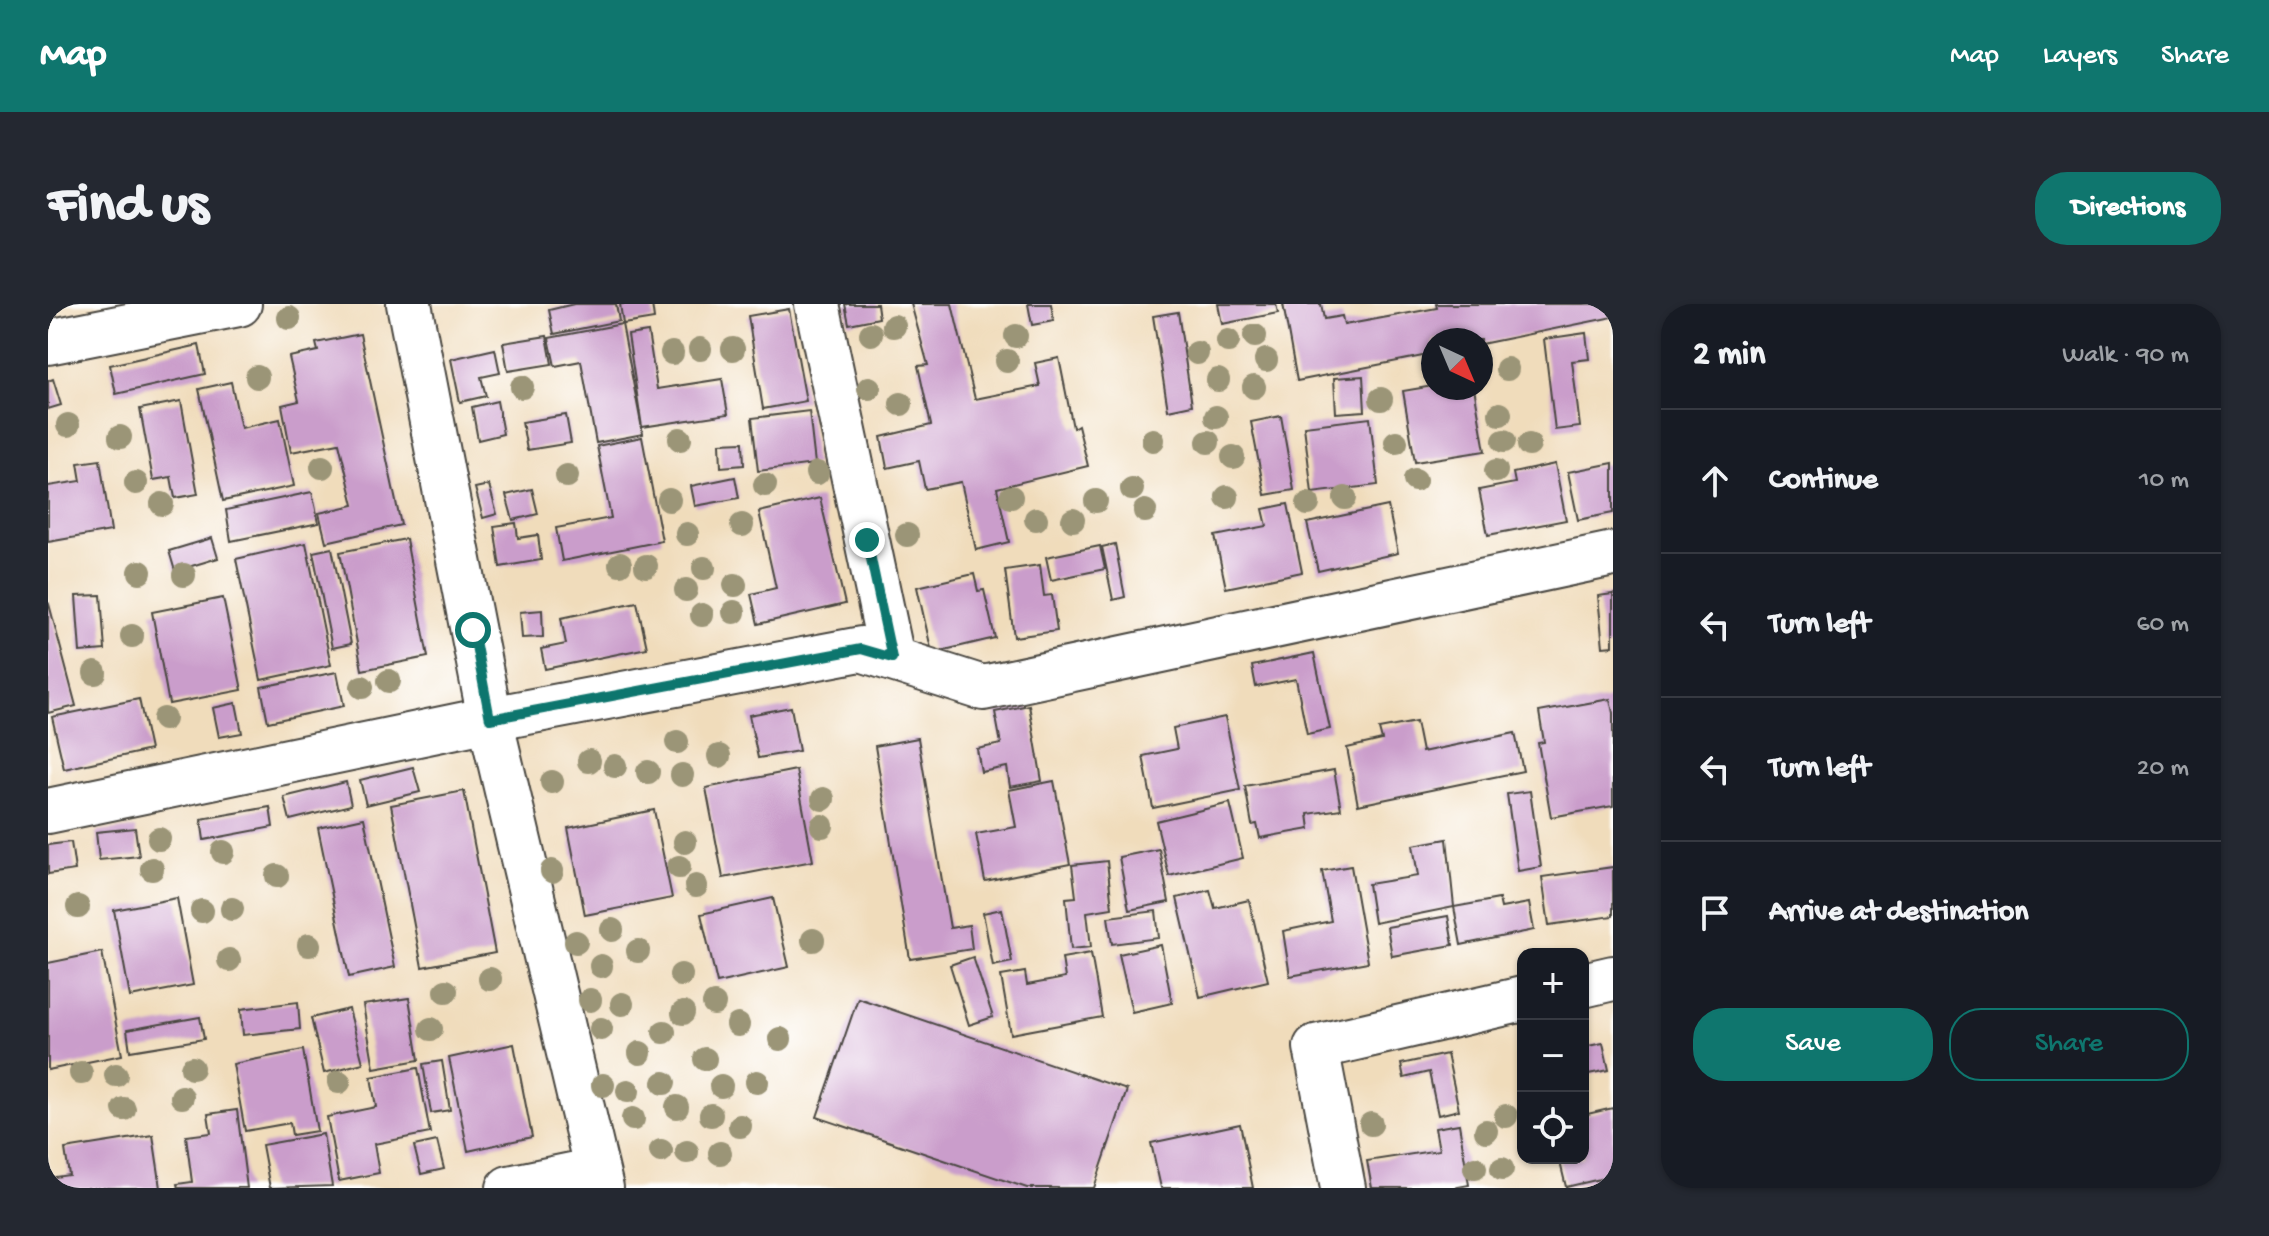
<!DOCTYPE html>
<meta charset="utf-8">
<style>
body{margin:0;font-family:"Gochi Hand",sans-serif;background:#242831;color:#f1f3f6}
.controls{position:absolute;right:24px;bottom:24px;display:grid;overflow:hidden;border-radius:16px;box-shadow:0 2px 6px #0004}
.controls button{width:72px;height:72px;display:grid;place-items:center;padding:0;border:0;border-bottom:2px solid #363941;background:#171b24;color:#f1f3f6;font:40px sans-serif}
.compass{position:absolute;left:1373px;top:24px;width:72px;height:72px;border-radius:50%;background:#171b24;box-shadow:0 2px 6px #0004;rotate:136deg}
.stop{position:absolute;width:24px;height:24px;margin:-18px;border:6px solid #0f766e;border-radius:50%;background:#fff}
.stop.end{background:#0f766e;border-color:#fff;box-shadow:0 2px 8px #0008}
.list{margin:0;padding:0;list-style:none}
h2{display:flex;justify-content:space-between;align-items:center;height:104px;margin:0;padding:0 32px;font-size:34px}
h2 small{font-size:26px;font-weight:400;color:#9ea1a6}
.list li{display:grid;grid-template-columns:52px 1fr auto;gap:24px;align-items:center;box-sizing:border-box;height:144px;padding:0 32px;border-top:2px solid #363941}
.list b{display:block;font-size:30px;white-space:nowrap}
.list em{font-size:26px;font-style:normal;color:#9ea1a6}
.actions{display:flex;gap:16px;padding:24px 32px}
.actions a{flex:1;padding:18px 0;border:2px solid #0f766e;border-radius:32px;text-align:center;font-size:28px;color:#0f766e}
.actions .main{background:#0f766e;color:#fff}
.icon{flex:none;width:44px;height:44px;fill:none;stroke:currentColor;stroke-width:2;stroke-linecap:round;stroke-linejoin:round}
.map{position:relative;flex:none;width:1565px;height:884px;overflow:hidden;border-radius:32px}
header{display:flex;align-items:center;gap:48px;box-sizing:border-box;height:112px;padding:0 40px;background:#0f766e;color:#fff}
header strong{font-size:38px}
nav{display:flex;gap:44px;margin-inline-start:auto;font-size:28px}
.intro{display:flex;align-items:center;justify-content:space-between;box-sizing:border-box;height:192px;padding:0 48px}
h1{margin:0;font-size:56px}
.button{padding:20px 36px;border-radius:32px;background:#0f766e;color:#fff;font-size:28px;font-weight:700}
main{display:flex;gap:48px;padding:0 48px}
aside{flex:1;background:#171b24;border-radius:32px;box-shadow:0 2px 6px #0004}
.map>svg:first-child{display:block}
</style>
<header>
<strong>Map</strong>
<nav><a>Map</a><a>Layers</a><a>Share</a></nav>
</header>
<div class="intro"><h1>Find us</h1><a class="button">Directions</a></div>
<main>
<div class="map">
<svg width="1565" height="884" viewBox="0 0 1565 884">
<rect width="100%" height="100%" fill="#fff"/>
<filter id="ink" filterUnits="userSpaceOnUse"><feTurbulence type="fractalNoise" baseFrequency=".0125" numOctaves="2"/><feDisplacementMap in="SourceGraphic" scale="16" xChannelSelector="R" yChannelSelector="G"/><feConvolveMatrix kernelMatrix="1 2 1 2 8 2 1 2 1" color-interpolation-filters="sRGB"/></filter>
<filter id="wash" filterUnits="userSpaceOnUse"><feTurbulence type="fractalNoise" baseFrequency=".006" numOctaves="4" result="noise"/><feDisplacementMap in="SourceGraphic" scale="32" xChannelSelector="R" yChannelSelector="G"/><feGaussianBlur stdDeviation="1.8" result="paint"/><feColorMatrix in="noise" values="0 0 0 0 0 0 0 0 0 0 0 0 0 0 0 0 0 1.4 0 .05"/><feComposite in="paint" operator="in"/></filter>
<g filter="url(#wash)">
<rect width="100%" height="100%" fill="#f0dcbb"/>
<g id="blocks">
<!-- building -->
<g fill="#ca9dcb">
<path d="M526 0H568L571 17 506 30 501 6Z"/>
<path d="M572 0H604L606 15 575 20Z"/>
<path d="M797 0H829L831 14 801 20Z"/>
<path d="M863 0H904L927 95 992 82 987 59 1011 54 1025 124 1030 121 1040 162 949 184 961 238 928 246 913 178 877 185 871 157 839 164 833 133 883 121 870 62 880 61Z"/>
<path d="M980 0H1003L1006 17 984 21Z"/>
<path d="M1170 0H1228L1230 9 1174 20Z"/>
<path d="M1235 0H1273L1276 15 1294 12 1296 21 1389 4 1388 0H1565V13L1433 40V36H1385V50L1249 77Z"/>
<path d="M741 5 758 97 715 105 700 12Z"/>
<path d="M1130 8 1144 101 1120 106 1105 12Z"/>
<path d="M574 20 595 130 548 139 533 57 507 62 501 34Z"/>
<path d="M600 28 609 85 674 75 680 110 594 123 580 31Z"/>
<path d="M1538 29 1541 55 1524 57 1532 123 1507 126 1496 35Z"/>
<path d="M312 30 353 221 278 238 271 209 306 201 291 139 243 148 234 101 251 97 241 53 270 47 268 39Z"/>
<path d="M499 32 504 60 460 67 455 39Z"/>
<path d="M151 41 157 70 68 90 62 61Z"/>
<path d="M447 45 452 69 433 73 438 92 412 98 403 55Z"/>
<path d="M1315 72 1317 107 1288 109 1286 74Z"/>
<path d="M5 75 13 101 0 105V77Z"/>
<path d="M183 78 193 124 232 115 246 182 175 197 151 85Z"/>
<path d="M1385 82 1426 84 1437 147 1367 158 1355 87Z"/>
<path d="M133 97 150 190 127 194 123 173 105 176 92 105Z"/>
<path d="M449 97 455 130 430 136 424 103Z"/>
<path d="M761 107 767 160 710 167 704 114Z"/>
<path d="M518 111 523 139 479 146 474 118Z"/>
<path d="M1233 112 1246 186 1217 191 1203 118Z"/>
<path d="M1322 114 1330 181 1264 189 1256 122Z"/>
<path d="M594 133 614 237 514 257 508 224 563 214 549 142Z"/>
<path d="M695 138 696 161 673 163 672 139Z"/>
<path d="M52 156 63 227 0 238V182L33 177 30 159Z"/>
<path d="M1565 159V209L1530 216 1520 168Z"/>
<path d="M1507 160 1518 216 1440 231 1431 186 1467 179 1465 169Z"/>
<path d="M687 173 691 194 647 202 643 182Z"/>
<path d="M441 181 449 210 435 214 427 184Z"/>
<path d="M484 185 490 210 465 216 458 191Z"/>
<path d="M264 188 271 219 183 237 178 206Z"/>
<path d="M772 194 797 300 710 320 703 290 728 284 711 208Z"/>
<path d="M1240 200 1254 268 1178 284 1167 232 1219 222 1215 205Z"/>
<path d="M1340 202 1350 249 1270 267 1259 219Z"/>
<path d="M468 219 470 234 490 231 493 256 452 263 446 222Z"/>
<path d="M164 234 170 254 127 267 121 247Z"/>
<path d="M358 235 380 353 314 366 292 248Z"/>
<path d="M258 239 283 361 213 376 188 255Z"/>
<path d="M1067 240 1077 293 1065 296 1054 243Z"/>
<path d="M1052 242 1057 265 1003 276 998 253Z"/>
<path d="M284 244 303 340 284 344 265 248Z"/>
<path d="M992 261 996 292 1004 291 1009 327 966 333 957 266Z"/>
<path d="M926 270 930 287 936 286 947 334 884 349 869 283Z"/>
<path d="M1565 290V342L1555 343 1550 292Z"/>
<path d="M53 291 57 346 32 348 28 292Z"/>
<path d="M175 294 194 386 121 400 104 308Z"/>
<path d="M589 298 599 344 497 365 493 345 518 340 513 314Z"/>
<path d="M1 300 28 402 0 409V301Z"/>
<path d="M494 306 495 333 474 334 472 308Z"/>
<path d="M1266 349 1282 425 1259 430 1248 375 1208 383 1204 362Z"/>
<path d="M289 368 296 402 220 418 213 383Z"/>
<path d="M91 395 102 446 16 465 4 413Z"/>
<path d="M1562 395 1565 409V502L1503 513 1490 439 1496 438 1491 408Z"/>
<path d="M188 399 194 429 171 433 165 404Z"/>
<path d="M981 401 994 477 962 483 959 463 933 468 929 445 953 440 947 408Z"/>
<path d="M743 403 751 447 710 454 701 411Z"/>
<path d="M1177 413 1192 486 1105 504 1095 452 1129 445 1125 424Z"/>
<path d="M1368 418 1374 448 1467 429 1475 467 1310 501 1299 444 1334 436 1331 425Z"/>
<path d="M870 434 902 624 921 621 924 645 862 655 827 442Z"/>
<path d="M365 463 372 488 318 501 312 476Z"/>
<path d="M748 466 765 557 675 574 658 484Z"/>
<path d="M1286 466 1293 505 1260 510 1262 525 1212 534 1209 520 1204 521 1197 482Z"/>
<path d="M1006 477 1022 560 937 577 928 530 968 523 961 486Z"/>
<path d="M298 478 303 501 242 516 236 493Z"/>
<path d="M416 487 447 649 374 663 343 501Z"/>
<path d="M1482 487 1493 563 1470 567 1459 490Z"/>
<path d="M1182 499 1195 554 1121 572 1108 517Z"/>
<path d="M222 503 225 523 156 536 153 515Z"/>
<path d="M606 506 624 594 537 611 520 524Z"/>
<path d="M316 514 347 663 301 673 270 524Z"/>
<path d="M87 524 91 552 51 556 48 528Z"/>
<path d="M1399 535 1406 603 1326 619 1320 580 1370 572 1365 541Z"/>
<path d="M23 538 27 566 0 570V541Z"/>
<path d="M1111 545 1121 598 1081 606 1071 553Z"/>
<path d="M1059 557 1064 604 1039 608 1043 643 1023 645 1018 594 1028 593 1024 561Z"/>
<path d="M1303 562 1320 658 1242 672 1235 627 1283 617 1274 567Z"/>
<path d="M1565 563V612L1501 621 1494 573Z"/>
<path d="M1162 586 1167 604 1201 596 1220 677 1152 693 1129 594Z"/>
<path d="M129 594 145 681 82 693 66 606Z"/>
<path d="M725 594 741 663 669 679 653 610Z"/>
<path d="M1451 595 1453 604 1481 599 1486 626 1413 641 1406 603Z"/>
<path d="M954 605 964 658 945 662 935 609Z"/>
<path d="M1108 607 1111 634 1064 640 1060 613Z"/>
<path d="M1400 612 1405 641 1344 652 1339 623Z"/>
<path d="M1113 641 1124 699 1084 708 1071 650Z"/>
<path d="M54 648 74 751 0 766V659Z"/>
<path d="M1043 649 1054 713 963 730 953 672 977 668 979 681 1017 674 1014 654Z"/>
<path d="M925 653 945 713 921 721 902 661Z"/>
<path d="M361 694 371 756 326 764 315 701Z"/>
<path d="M810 694 1079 786 1046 884H979L769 813Z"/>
<path d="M250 698 252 725 195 731 193 705Z"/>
<path d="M301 705 315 759 276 769 263 714Z"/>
<path d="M152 713 156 735 82 747 79 726Z"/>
<path d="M1555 739 1561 766 1535 771V743Z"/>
<path d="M466 740 484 833 420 847 401 754Z"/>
<path d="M255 746 269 827 244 831 242 819 197 827 185 760Z"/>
<path d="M1399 750 1411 806 1390 811 1381 768 1356 774 1353 760Z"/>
<path d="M394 757 402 806 383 809 375 760Z"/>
<path d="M370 764 382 829 326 840 331 869 291 877 279 813 328 803 323 773Z"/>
<path d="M1565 804V872L1518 883 1511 854H1535V811Z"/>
<path d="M189 806 199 884H130L129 880 144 878 138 832 163 829 160 810Z"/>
<path d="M1192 820 1205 884H1113L1103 839Z"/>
<path d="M1411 820 1421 881 1405 884H1324L1319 857 1391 846 1387 824Z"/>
<path d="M275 830 284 882 222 884 214 841Z"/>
<path d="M105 831 113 884H2L0 874 21 871 17 845Z"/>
<path d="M389 837 396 865 373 870 366 842Z"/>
</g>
</g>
</g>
<g filter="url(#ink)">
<use href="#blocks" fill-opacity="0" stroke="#494641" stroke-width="2"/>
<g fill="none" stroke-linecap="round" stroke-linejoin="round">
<!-- minor casing -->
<g stroke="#494641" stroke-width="48">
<g id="minor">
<path d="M361 0 442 415 553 884"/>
<path d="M769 0 844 354"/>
<path d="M0 38 191 0"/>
<path d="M0 507 442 415 813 345 935 384 1565 250"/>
<path d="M1535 681 1565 674"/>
<path d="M461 884 548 866"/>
<path d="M1295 884 1268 743 1475 695"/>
</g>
</g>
<!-- minor -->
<use href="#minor" stroke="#fff" stroke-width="44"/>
</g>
<!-- trees -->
<g fill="#9b9577">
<circle cx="241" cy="14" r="12"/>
<circle cx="846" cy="22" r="12"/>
<circle cx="823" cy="30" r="12"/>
<circle cx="968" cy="32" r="12"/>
<circle cx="1207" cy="32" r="12"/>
<circle cx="1180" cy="37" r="12"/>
<circle cx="652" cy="45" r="12"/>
<circle cx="685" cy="45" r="12"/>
<circle cx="624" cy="49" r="12"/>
<circle cx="1149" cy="49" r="12"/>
<circle cx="1218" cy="56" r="12"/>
<circle cx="959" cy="57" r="12"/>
<circle cx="1459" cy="65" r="12"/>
<circle cx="209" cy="73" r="12"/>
<circle cx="1170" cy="76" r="12"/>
<circle cx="474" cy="83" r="12"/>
<circle cx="1206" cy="83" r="12"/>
<circle cx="821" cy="84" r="12"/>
<circle cx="1333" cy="95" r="12"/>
<circle cx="853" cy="100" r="12"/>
<circle cx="1452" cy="110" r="12"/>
<circle cx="1168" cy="113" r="12"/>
<circle cx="20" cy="121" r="12"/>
<circle cx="72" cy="133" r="12"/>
<circle cx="632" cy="135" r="12"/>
<circle cx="1105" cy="136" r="12"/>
<circle cx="1456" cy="137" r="12"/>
<circle cx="1160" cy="138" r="12"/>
<circle cx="1348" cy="138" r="12"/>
<circle cx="1481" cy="141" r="12"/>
<circle cx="1185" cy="153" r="12"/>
<circle cx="274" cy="163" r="12"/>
<circle cx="1448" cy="167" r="12"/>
<circle cx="769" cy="169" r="12"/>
<circle cx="519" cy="172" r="12"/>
<circle cx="1367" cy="176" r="12"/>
<circle cx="88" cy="179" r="12"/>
<circle cx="717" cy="181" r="12"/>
<circle cx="1084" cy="185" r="12"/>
<circle cx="963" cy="193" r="12"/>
<circle cx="1179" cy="193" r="12"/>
<circle cx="1297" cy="194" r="12"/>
<circle cx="621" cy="196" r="12"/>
<circle cx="1048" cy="197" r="12"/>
<circle cx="114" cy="200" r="12"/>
<circle cx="1260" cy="200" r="12"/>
<circle cx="1097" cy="207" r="12"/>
<circle cx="988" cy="215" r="12"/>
<circle cx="1025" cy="216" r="12"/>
<circle cx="694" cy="221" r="12"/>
<circle cx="639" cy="230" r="12"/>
<circle cx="859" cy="231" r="12"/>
<circle cx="572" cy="260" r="12"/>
<circle cx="598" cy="262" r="12"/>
<circle cx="656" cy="264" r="12"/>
<circle cx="92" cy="268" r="12"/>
<circle cx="136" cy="271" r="12"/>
<circle cx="687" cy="281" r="12"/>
<circle cx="638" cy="286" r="12"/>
<circle cx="686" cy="308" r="12"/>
<circle cx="654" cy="311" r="12"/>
<circle cx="84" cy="332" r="12"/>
<circle cx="47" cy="369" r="12"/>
<circle cx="341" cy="377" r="12"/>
<circle cx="314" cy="383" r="12"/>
<circle cx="116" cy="415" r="12"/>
<circle cx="629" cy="438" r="12"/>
<circle cx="671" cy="452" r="12"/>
<circle cx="541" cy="457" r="12"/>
<circle cx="567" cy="462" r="12"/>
<circle cx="600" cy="468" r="12"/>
<circle cx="634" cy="471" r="12"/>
<circle cx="504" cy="478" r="12"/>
<circle cx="775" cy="495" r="12"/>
<circle cx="774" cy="522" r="12"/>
<circle cx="111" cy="535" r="12"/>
<circle cx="637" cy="538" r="12"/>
<circle cx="175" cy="548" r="12"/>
<circle cx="631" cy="563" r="12"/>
<circle cx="104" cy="565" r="12"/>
<circle cx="504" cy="567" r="12"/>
<circle cx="229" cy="572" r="12"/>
<circle cx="648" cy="582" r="12"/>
<circle cx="30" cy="603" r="12"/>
<circle cx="184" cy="605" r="12"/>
<circle cx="154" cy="607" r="12"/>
<circle cx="564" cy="626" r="12"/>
<circle cx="765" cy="636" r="12"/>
<circle cx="528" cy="638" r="12"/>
<circle cx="261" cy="641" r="12"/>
<circle cx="590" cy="647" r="12"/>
<circle cx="181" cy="656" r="12"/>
<circle cx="553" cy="662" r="12"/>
<circle cx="633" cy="671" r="12"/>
<circle cx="442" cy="675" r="12"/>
<circle cx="398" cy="687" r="12"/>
<circle cx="542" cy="696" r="12"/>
<circle cx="574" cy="700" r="12"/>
<circle cx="666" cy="700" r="12"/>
<circle cx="635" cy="709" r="12"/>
<circle cx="690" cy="721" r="12"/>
<circle cx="383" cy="725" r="12"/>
<circle cx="553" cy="725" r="12"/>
<circle cx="616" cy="728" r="12"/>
<circle cx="732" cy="735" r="12"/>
<circle cx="592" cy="749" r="12"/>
<circle cx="657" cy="755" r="12"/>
<circle cx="144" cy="764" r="12"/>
<circle cx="33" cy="769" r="12"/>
<circle cx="68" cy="771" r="12"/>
<circle cx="291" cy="778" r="12"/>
<circle cx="709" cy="778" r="12"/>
<circle cx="616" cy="779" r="12"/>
<circle cx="555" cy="781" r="12"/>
<circle cx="673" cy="782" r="12"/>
<circle cx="580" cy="787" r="12"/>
<circle cx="134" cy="793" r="12"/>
<circle cx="629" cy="803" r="12"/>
<circle cx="76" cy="805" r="12"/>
<circle cx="663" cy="811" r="12"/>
<circle cx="1458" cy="812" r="12"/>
<circle cx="585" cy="815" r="12"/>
<circle cx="1323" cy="820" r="12"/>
<circle cx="692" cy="822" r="12"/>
<circle cx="1438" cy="827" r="12"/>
<circle cx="613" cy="847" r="12"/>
<circle cx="639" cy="848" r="12"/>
<circle cx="672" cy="849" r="12"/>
<circle cx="1427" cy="864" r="12"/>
<circle cx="1454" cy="865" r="12"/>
</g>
</g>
<g fill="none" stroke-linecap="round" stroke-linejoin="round" filter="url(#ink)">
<!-- route -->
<path stroke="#0f766e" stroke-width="10" d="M425 326 442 415 813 345 844 354 819 236"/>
</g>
</svg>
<div class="controls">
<button>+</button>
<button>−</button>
<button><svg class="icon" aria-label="locate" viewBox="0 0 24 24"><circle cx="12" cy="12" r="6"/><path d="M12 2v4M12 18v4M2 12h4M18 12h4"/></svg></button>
</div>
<svg class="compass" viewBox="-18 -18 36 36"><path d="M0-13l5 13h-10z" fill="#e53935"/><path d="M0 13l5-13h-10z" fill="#9ea1a6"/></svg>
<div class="stop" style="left:425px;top:326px"></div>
<div class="stop end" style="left:819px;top:236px"></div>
</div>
<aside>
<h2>2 min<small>Walk · 90 m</small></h2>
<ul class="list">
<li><svg class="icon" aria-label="ahead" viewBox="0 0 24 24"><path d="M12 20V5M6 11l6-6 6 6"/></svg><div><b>Continue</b></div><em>10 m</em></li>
<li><svg class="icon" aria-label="left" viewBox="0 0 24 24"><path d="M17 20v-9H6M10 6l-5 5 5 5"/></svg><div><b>Turn left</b></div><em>60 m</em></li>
<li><svg class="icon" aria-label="left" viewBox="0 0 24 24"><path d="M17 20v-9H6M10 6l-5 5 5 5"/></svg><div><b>Turn left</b></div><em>20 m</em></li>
<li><svg class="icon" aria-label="arrive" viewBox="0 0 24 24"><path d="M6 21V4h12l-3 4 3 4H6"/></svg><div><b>Arrive at destination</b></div></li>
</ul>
<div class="actions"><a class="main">Save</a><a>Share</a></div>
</aside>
</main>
